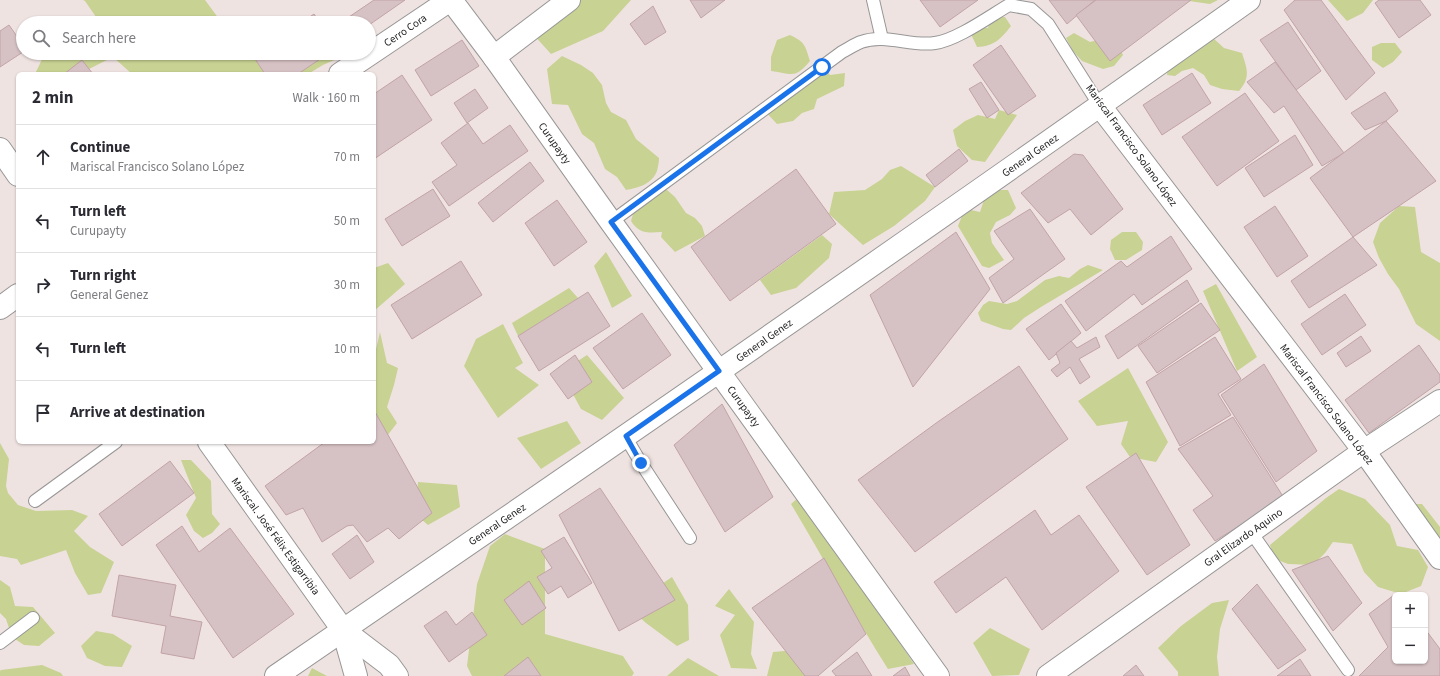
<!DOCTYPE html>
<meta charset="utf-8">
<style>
body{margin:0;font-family:"Source Sans 3",sans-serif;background:#f2f2f3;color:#2b2b33}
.controls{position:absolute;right:12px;bottom:12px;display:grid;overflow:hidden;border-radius:6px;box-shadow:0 1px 3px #0004}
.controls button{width:36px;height:36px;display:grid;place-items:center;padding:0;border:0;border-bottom:1px solid #e1e1e2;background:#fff;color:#2b2b33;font:20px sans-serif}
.stop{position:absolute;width:12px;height:12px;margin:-9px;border:3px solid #1a73e8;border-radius:50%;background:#fff}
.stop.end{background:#1a73e8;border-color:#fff;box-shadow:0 1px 4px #0008}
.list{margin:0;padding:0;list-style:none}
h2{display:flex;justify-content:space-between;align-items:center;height:52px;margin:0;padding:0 16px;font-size:17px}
h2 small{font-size:13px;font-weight:400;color:#7c7c81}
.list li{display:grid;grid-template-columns:26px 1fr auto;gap:12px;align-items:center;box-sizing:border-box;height:64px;padding:0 16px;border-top:1px solid #e1e1e2}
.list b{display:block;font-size:15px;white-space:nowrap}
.list p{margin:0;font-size:13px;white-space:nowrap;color:#7c7c81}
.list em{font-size:13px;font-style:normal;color:#7c7c81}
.icon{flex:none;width:22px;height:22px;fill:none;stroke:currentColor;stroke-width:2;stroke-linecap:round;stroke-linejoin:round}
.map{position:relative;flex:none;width:1440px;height:676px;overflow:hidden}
.search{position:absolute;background:#fff;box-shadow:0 1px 3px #0004;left:16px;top:16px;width:360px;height:44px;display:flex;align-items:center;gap:10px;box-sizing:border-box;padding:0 14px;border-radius:22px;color:#7c7c81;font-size:15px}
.panel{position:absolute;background:#fff;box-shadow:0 1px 3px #0004;left:16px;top:72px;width:360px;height:372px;border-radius:6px}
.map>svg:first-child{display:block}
</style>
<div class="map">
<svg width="1440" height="676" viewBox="0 0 1440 676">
<rect width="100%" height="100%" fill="#efe3e1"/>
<!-- forest -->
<g fill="#c8d293">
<path d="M83 0H205L222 23H87L96 17 85 1Z"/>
<path d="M555 0H631L603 31 551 54 523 23Z"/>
<path d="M1189 0H1218L1210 4 1189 1Z"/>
<path d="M1328 0H1373L1363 13 1347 21Z"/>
<path d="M991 16 1005 17 1011 26C1000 40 994 46 977 47L970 32 977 27 988 28Z"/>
<path d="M1074 33 1090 42 1113 36 1117 42 1123 55 1114 66 1103 69 1082 61 1073 51 1066 38Z"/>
<path d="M790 35C805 42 805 45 810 61 795 79 793 74 771 71V57L777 40Z"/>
<path d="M1213 38 1224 48 1242 53C1247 69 1251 77 1239 91L1222 89 1210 85 1204 75 1193 68 1182 71 1175 76 1167 75 1168 66Z"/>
<path d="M1381 43H1395L1402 52 1393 62 1383 68 1372 60V47Z"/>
<path d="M45 53H245L269 64 288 53H339L341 57 323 65 308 74H132L113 57 79 74H35Z"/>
<path d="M562 56 581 65 593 73 602 85 606 103 611 112 626 120 636 139 659 158C659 162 658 167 657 171 652 184 638 188 626 190L617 177 605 169 594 143 582 134 568 105 552 104 547 69Z"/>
<path d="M822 67 830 75 845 73 844 86 817 99 814 109 802 113 793 121 777 124 764 110Z"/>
<path d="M999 110 1017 115 985 162 972 160 957 146 953 130 965 121 978 115 995 119Z"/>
<path d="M901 166 935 187 925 201 894 226 863 245 829 214 834 192 865 190 882 179 890 170Z"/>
<path d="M658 190H667L675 197 686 213 695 218 702 226 705 236 675 252 661 237 662 232C648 233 639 234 631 221L635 207Z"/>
<path d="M997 190H1008L1016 208 1010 215 996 222 990 233 992 243 1004 260 989 268 982 266 958 226 962 216 971 210 980 212 986 194Z"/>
<path d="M1399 206 1415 207 1421 252 1440 263V341L1416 324 1399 289 1388 274 1379 258 1373 242 1380 223Z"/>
<path d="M1122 232H1136L1143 242 1142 250 1126 260H1115L1110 249 1111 240Z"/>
<path d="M822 235 832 244 829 258 796 288 771 295 760 280Z"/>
<path d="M606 252 632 296 612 308 594 266Z"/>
<path d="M388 263 405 284 374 311V268Z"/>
<path d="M1088 265 1103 270 1041 307 1024 318 1011 330 1003 329 981 321 978 313 983 305 989 301 1007 304 1017 301 1045 280 1059 276 1069 278 1080 269Z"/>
<path d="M1216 284 1257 357 1237 371 1203 291Z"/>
<path d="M569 288 578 298 518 336 512 323Z"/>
<path d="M503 324 523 363 515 368 539 385 498 418 464 366 476 339Z"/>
<path d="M380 332 387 363 398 368 394 385 387 407 397 423 387 436 374 435V358Z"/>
<path d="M587 355 624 398 602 420 581 409 561 372Z"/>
<path d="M1128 368 1168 442 1156 462 1130 457 1121 444 1128 421 1097 426 1078 401Z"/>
<path d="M567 421 581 443 541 469 517 438Z"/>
<path d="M0 443 9 459 6 486 8 493 18 505 36 511 72 510 88 516 74 531 90 547 114 562 101 593 88 595 75 573 66 550 21 565 17 559 0 556Z"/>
<path d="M181 460H191L211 481 212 514 220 524 212 533 203 538 194 531 186 515 196 498Z"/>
<path d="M418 482 457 485 460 507 428 525 415 514Z"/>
<path d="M1339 489 1365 499 1390 525 1397 546 1418 550 1428 567 1421 586 1401 594 1378 587 1364 572 1352 544 1333 542 1325 553 1313 565 1288 564 1275 559 1270 545 1326 498Z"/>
<path d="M800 496 914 664 888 669C854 615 824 559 791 504Z"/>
<path d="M1414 504H1422L1440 527V554Z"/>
<path d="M505 534 545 549V634L623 656 634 673 632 676H472L467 666 477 584 490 546Z"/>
<path d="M672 577 688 605 689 640 677 646 646 623 628 607Z"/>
<path d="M0 580 10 587 15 606 33 607 55 633 39 646 24 645 12 637 6 619 0 613Z"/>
<path d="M729 589 754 622 751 654 757 669 731 668 720 635 735 615 715 606Z"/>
<path d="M1229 600 1220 629 1217 657 1219 676H1178V672L1158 648 1181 626 1212 603Z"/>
<path d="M990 628 1030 649 1019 675 992 676 973 643Z"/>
<path d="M96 631 113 634 132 646 122 667 105 666 87 658 81 646Z"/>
<path d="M808 649 815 676H767L773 652Z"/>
<path d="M688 658 719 676H667Z"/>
<path d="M42 665 61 673 63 676H0V671L1 670Z"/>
<path d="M312 668 327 676H308Z"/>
</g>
<!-- building -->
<g fill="#d6c1c4" stroke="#c2a3a6">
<path d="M374 0H405L369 25V23H340Z"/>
<path d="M690 0H725L701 18Z"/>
<path d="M920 0H978L940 27Z"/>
<path d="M1049 0H1095L1067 24Z"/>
<path d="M1096 0H1191L1110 61 1076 15Z"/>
<path d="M1295 0H1321L1375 73 1346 100 1284 10Z"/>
<path d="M1379 0H1420L1431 15 1399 38 1375 3Z"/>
<path d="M653 6 666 32 645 45 630 24Z"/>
<path d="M314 14 320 23H301Z"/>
<path d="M1288 22 1321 71 1296 90 1260 40Z"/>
<path d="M9 25 23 45V52L0 67V31Z"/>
<path d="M462 40 479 66 431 96 415 70Z"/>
<path d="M1001 45 1036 96 1008 115 973 65Z"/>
<path d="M258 53H329L298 74H265L253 56Z"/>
<path d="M82 60 93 74H64Z"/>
<path d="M1275 62 1344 153 1322 166 1284 106 1274 113 1247 82Z"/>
<path d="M1192 73 1211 103 1162 135 1143 105Z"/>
<path d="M402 75 432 120 374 159V94Z"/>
<path d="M981 82 999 110 987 118 969 89Z"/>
<path d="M475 89 488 108 467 123 454 103Z"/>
<path d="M1385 92 1398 111 1386 121 1365 130 1351 113Z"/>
<path d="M1245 93 1279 141 1217 186 1182 137Z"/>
<path d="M1386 121 1436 181 1353 237 1310 178Z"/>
<path d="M468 123 483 144 510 125 528 151 449 206 432 182 457 165 441 143Z"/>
<path d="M1295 135 1313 165 1264 197 1245 168Z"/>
<path d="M959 149 968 161 935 187 926 175Z"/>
<path d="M1074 154 1083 155 1123 209 1091 235 1070 209 1048 223 1021 193Z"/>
<path d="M530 162 544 181 493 222 478 203Z"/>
<path d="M796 169 836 224 730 301 691 247Z"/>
<path d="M433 189 450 216 402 246 385 219Z"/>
<path d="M557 200 587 242 554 266 525 223Z"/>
<path d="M1275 206 1308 256 1277 277 1244 227Z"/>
<path d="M1030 209 1065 259 1003 303 989 278 1014 259 994 231Z"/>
<path d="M956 232 990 289 913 387 870 295Z"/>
<path d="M1171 236 1192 269 1142 305 1134 294 1086 331 1065 301 1121 261 1127 267Z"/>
<path d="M1353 237 1377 265 1309 308 1291 281Z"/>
<path d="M461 261 482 295 412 339 391 305Z"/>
<path d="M1187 280 1199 301 1118 359 1105 336Z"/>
<path d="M588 292 610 326 539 371 518 336Z"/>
<path d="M1345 294 1366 325 1322 355 1301 324Z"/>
<path d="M1201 303 1220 330 1157 373 1138 346Z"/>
<path d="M1061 304 1081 333 1049 360 1026 329Z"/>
<path d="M642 313 671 355 623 389 593 348Z"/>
<path d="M1361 336 1371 351 1346 367 1337 353Z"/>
<path d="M1096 337 1100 347 1079 359 1090 377 1080 384 1070 367 1057 377 1051 370 1060 363 1056 353 1071 341 1077 348Z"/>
<path d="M1215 337 1241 379 1218 394 1231 415 1180 446 1146 382Z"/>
<path d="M1419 345 1440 375V382L1369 433 1345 400Z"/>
<path d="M575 355 592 382 568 399 550 374Z"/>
<path d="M1264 364 1317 451 1276 482 1221 395Z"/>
<path d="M1019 366 1068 439 915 552 858 480 939 421Z"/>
<path d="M722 404 773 497 725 532 674 445Z"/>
<path d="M374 410 432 513 399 539 388 528 367 542 353 525 347 526 322 542 303 508 286 515 265 486 325 442H374Z"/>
<path d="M1233 417 1284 498 1215 541 1193 510 1213 496 1178 449Z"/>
<path d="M1136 453 1190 545 1147 575 1086 487Z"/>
<path d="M170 461 194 493 122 546 99 514Z"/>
<path d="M600 488 675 600 619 631 559 515Z"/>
<path d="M1035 510 1051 535 1079 515 1119 571 1042 630 1006 577 956 613 934 582Z"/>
<path d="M182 526 199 552 230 528 294 614 233 658 156 545Z"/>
<path d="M357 535 374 562 350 579 332 554Z"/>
<path d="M564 537 592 583 568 598 561 586 548 594 537 577 552 568 541 551Z"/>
<path d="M1328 556 1362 603 1333 631 1292 570Z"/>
<path d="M824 558 866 634 818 676H805L752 608Z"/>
<path d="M119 575 176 585 170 616 202 622 194 659 161 653 166 626 112 616Z"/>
<path d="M529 581 546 608 522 625 504 600Z"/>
<path d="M1257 584 1306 650 1278 669 1232 609Z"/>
<path d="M1394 595 1395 661H1425V629L1440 649V676H1359L1388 647 1369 614Z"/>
<path d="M446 611 456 625 472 612 487 635 449 662 424 626Z"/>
<path d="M857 652 872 676H836L832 671Z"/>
<path d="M528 657 541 676H504Z"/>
<path d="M1300 659 1311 676H1277Z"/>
<path d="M1136 665 1144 676H1123Z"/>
<path d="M905 667 910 676H893Z"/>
</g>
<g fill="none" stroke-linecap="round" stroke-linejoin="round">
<!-- service casing -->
<g stroke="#979797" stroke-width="14">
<g id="service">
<path d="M873 0 882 39"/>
<path d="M611 222 842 52C848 49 855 44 861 42 885 33 911 47 935 43 957 40 990 16 1009 5L1031 9 1048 24 1100 106"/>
<path d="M625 436 641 463 690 538"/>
<path d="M35 501 116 442"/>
<path d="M1251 532 1348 670"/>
<path d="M0 643 33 618"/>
</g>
</g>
<!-- minor casing -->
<g stroke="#979797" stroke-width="24">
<g id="minor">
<path d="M451 0 494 57 611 222 938 676"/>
<path d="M494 57 569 0"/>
<path d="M340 74 450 0"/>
<path d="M1100 106 1364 451 1440 558"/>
<path d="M0 149 18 175"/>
<path d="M0 308 18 295"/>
<path d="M209 442 343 630 389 665 397 676"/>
<path d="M343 630 356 676"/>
<path d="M276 676C602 453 927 229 1249 0"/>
<path d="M1048 676 1364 451 1440 401"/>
</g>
</g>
<!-- service -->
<use href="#service" stroke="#fff" stroke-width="12"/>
<!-- minor -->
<use href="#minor" stroke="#fff" stroke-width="22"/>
</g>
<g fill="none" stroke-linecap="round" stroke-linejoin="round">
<!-- route -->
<path stroke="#1a73e8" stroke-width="5" d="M641 463 626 436 719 371 611 222 822 67"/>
</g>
<g text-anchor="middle" stroke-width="3.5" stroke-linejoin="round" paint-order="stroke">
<!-- street labels -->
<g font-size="11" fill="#1d1d1d" stroke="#fff">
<text transform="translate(405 30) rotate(-34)" y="4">Cerro Cora</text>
<text transform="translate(555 143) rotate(55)" y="4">Curupayty</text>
<text transform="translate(1132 145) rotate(54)" y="4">Mariscal Francisco Solano López</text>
<text transform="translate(1030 155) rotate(-35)" y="4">General Genez</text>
<text transform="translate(764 340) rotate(-35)" y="4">General Genez</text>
<text transform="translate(1327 404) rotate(53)" y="4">Mariscal Francisco Solano López</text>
<text transform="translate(744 406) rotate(54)" y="4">Curupayty</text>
<text transform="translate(497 524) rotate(-34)" y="4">General Genez</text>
<text transform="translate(276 536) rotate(54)" y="4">Mariscal. José Félix Estigarribia</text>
<text transform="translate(1243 537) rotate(-35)" y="4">Gral Elizardo Aquino</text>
</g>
</g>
</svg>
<div class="controls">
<button>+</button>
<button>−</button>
</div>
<div class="stop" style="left:822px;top:67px"></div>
<div class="stop end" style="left:641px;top:463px"></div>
<div class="search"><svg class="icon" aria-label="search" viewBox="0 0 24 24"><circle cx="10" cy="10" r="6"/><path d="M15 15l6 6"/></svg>Search here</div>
<section class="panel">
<h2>2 min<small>Walk · 160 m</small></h2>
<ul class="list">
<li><svg class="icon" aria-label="ahead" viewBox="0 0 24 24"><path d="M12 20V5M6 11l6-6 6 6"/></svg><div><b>Continue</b><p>Mariscal Francisco Solano López</p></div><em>70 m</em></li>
<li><svg class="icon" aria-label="left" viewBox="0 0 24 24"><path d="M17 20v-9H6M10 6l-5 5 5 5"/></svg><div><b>Turn left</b><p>Curupayty</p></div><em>50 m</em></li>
<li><svg class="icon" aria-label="right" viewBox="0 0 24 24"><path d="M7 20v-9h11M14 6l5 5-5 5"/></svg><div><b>Turn right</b><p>General Genez</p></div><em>30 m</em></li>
<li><svg class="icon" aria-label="left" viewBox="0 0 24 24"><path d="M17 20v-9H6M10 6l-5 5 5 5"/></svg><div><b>Turn left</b></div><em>10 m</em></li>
<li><svg class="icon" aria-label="arrive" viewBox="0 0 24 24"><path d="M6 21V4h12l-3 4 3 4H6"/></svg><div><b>Arrive at destination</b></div></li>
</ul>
</section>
</div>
